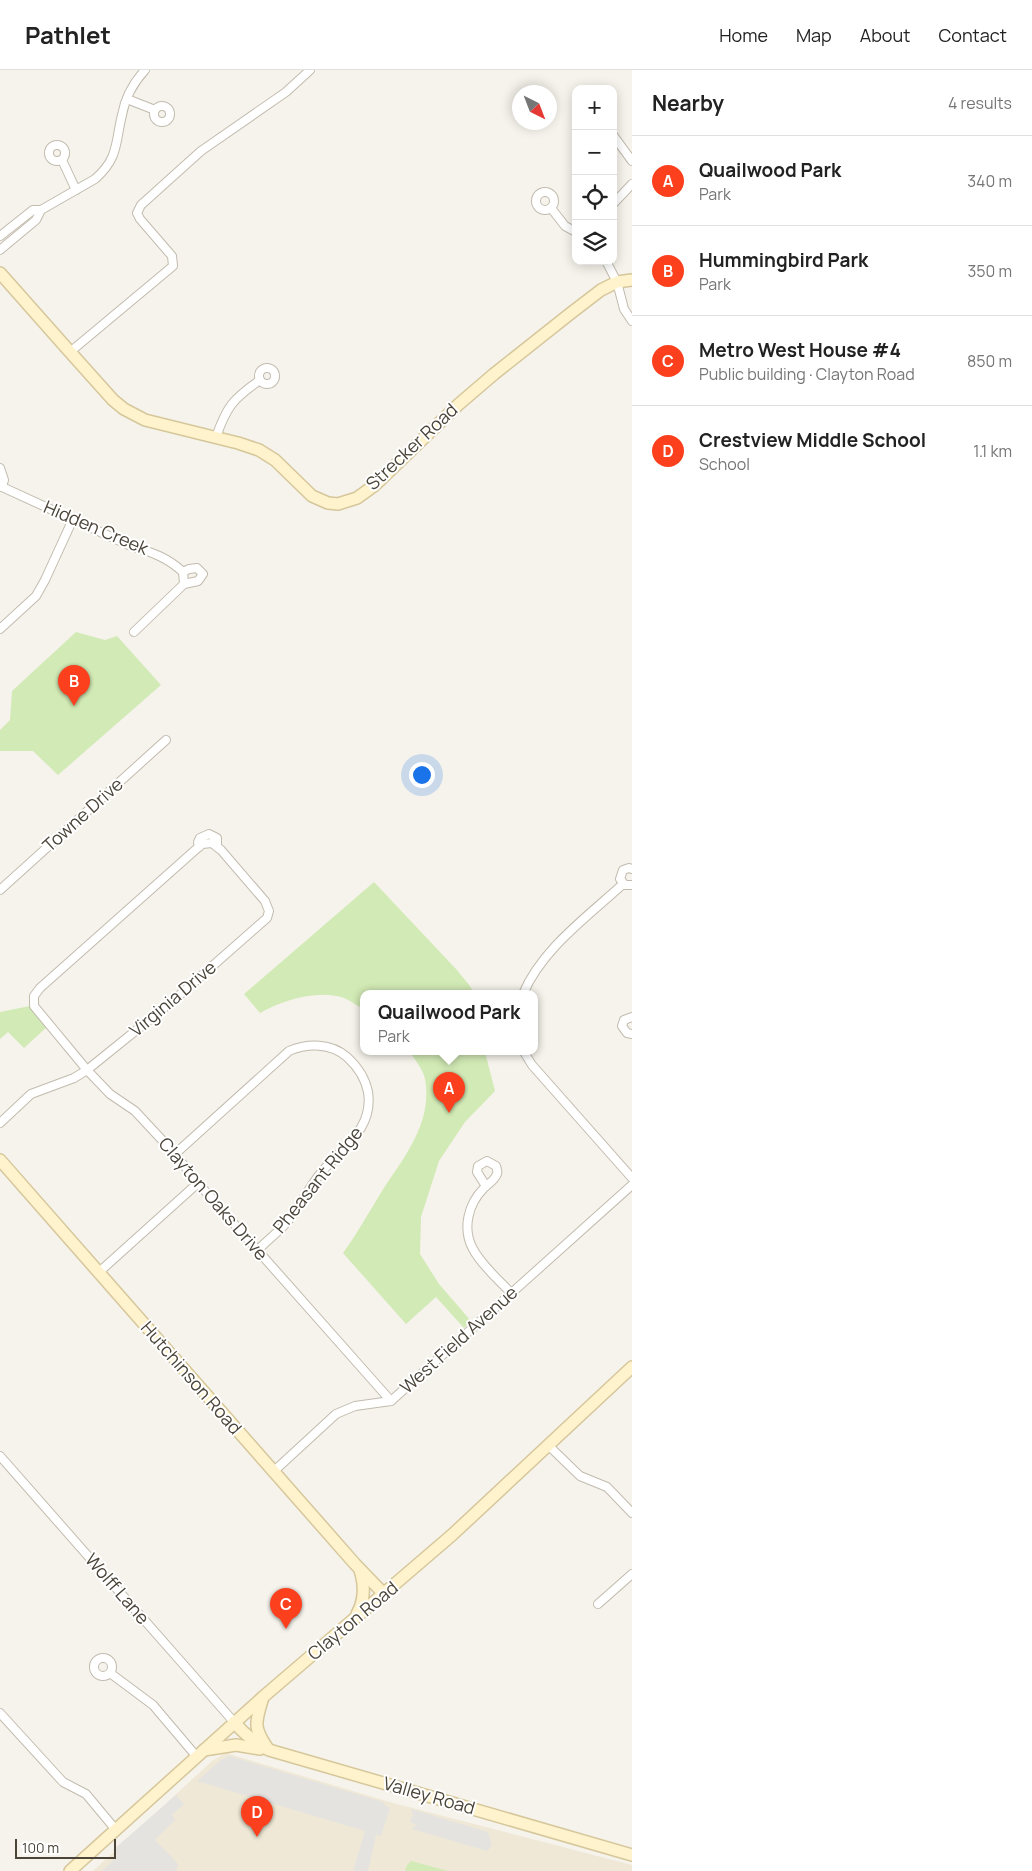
<!DOCTYPE html>
<meta charset="utf-8">
<style>
body{margin:0;font-family:Manrope,sans-serif;background:#f2f2f2;color:#222}
.controls{position:absolute;right:15px;top:15px;display:grid;overflow:hidden;border-radius:10px;box-shadow:0 2px 12px #0003}
.controls button{width:45px;height:45px;display:grid;place-items:center;padding:0;border:0;border-bottom:1px solid #e0e0e0;background:#fff;color:#222;font:25px sans-serif}
.compass{position:absolute;left:512px;top:15px;width:45px;height:45px;border-radius:50%;background:#fff;box-shadow:0 2px 12px #0003;rotate:138deg}
.scale{position:absolute;left:15px;bottom:12px;width:101px;box-sizing:border-box;padding-left:5px;border:2px solid #4b4439;border-top:0;font-size:14px;line-height:18px;white-space:nowrap;color:#4b4439;-webkit-text-stroke:4px #fff;paint-order:stroke}
.you{position:absolute;left:421px;top:704px;width:18px;height:18px;margin:-12px;border:4px solid #fff;border-radius:50%;background:#1a73e8;box-shadow:0 0 0 8px #1a73e833}
.badge{display:grid;place-items:center;width:32px;height:32px;border-radius:50%;background:#fc3f1d;color:#fff;font-size:16px;font-weight:700}
.pin{position:absolute;translate:-50% -41px;filter:drop-shadow(0 1px 2px #0008)}
.pin::after{content:'';position:absolute;top:26px;width:18px;height:15px;background:inherit;clip-path:polygon(0 0,100% 0,50% 100%)}
.popup{position:absolute;left:360px;top:920px;width:178px;height:65px;box-sizing:border-box;display:grid;place-content:center;border-radius:10px;background:#fff;filter:drop-shadow(0 1px 4px #0005);font-size:16px;white-space:nowrap;color:#767676}
.popup b{font-size:19px;color:#222}
.popup::after{content:'';position:absolute;left:50%;top:100%;margin-left:-10px;border:10px solid transparent;border-top-color:#fff}
.list{margin:0;padding:0;list-style:none}
h2{display:flex;justify-content:space-between;align-items:center;height:65px;margin:0;padding:0 20px;font-size:21px}
h2 small{font-size:16px;font-weight:400;color:#767676}
.list li{display:grid;grid-template-columns:32px 1fr auto;gap:15px;align-items:center;box-sizing:border-box;height:90px;padding:0 20px;border-top:1px solid #e0e0e0}
.list b{display:block;font-size:19px;white-space:nowrap}
.list p{margin:0;font-size:16px;white-space:nowrap;color:#767676}
.list em{font-size:16px;font-style:normal;color:#767676}
.icon{flex:none;width:28px;height:28px;fill:none;stroke:currentColor;stroke-width:2;stroke-linecap:round;stroke-linejoin:round}
.map{position:relative;flex:none;width:632px;height:1801px;overflow:hidden}
header{display:flex;align-items:center;gap:30px;box-sizing:border-box;height:70px;padding:0 25px;background:#fff;border-bottom:1px solid #e0e0e0}
header strong{font-size:24px}
nav{display:flex;gap:28px;margin-inline-start:auto;font-size:18px}
main{display:flex}
aside{flex:1;background:#fff}
.map>svg:first-child{display:block}
</style>
<header>
<strong>Pathlet</strong>
<nav><a>Home</a><a>Map</a><a>About</a><a>Contact</a></nav>
</header>
<main>
<div class="map">
<svg width="632" height="1801" viewBox="0 0 632 1801">
<rect width="100%" height="100%" fill="#f6f3ec"/>
<!-- education -->
<path fill="#efe8d6" d="M226 1683 393 1733 632 1795V1801H93L212 1691Z"/>
<!-- green -->
<g fill="#d2eab5">
<path d="M76 562 105 570 117 566 161 615 58 705 33 681H0V660L10 650 12 621Z"/>
<path d="M374 812 456 899 470 916 474 924H364V940C358 936 351 931 344 928 318 919 283 930 260 943L244 924Z"/>
<path d="M30 936 47 957 24 978 8 962 0 969V942Z"/>
<path d="M410 982H485L495 1021 465 1052 439 1091 421 1147 420 1184 439 1214 471 1251 464 1258 436 1227 406 1254 343 1183C357 1164 369 1142 382 1121 404 1087 433 1053 425 1009 423 999 415 990 410 982Z"/>
<path d="M411 1791 448 1801H405L407 1795Z"/>
</g>
<!-- parking -->
<g fill="#e5e3e0">
<path d="M229 1686 383 1732 386 1736 390 1738 381 1766 376 1765 368 1801H353L365 1761 197 1711 221 1690Z"/>
<path d="M176 1725 184 1734 172 1745 175 1750 155 1770 178 1794 176 1801H102L118 1786 113 1780Z"/>
<path d="M411 1739 488 1762 492 1776 487 1781 412 1759 417 1755 410 1752 413 1745Z"/>
</g>
<g fill="none" stroke-linecap="round" stroke-linejoin="round">
<!-- street casing -->
<g stroke="#c2bbae" stroke-width="10">
<g id="street">
<path d="M127 29 155 40"/>
<circle cx="162" cy="44" r="8"/>
<path d="M613 65 632 91"/>
<circle cx="57" cy="83" r="8"/>
<path d="M62 90 76 120"/>
<circle cx="545" cy="131" r="9"/>
<path d="M613 134 632 114"/>
<path d="M551 138 565 156 576 162"/>
<path d="M0 166 33 140H41"/>
<path d="M0 180 36 150 41 140 95 109C119 88 115 73 122 45 125 28 133 13 145 0"/>
<path d="M606 191 617 212 624 239 632 251"/>
<path d="M70 282 173 196 172 186 140 149 137 143 141 135 201 81 286 22 310 0"/>
<circle cx="267" cy="306" r="8"/>
<path d="M216 367C227 336 233 329 260 310"/>
<path d="M0 398 4 410 2 417"/>
<path d="M0 416 133 477C152 482 168 488 183 502L184 514 134 562"/>
<path d="M183 502 189 499 197 498 203 504 198 511 184 514"/>
<path d="M0 559 36 526 45 510 73 449"/>
<path d="M199 777 198 772 200 768 209 764 217 768V777"/>
<path d="M632 799 629 798 623 800 620 809 625 815H632"/>
<path d="M0 820 166 670"/>
<path d="M523 924C542 879 587 847 623 814"/>
<path d="M632 947 624 950 622 956 627 963 632 964"/>
<path d="M524 982 532 995 632 1108"/>
<path d="M0 1053 31 1024 74 1008 87 1000 175 929 267 848 269 841 265 831 221 780 212 773 202 774 40 918 34 926V936L87 1000 110 1024 135 1041 175 1084 198 1113 391 1331"/>
<path d="M175 1084 289 981C308 973 331 973 347 987 358 997 365 1007 368 1022 374 1060 341 1078 320 1104 308 1119 300 1136 288 1151 279 1162 267 1170 258 1180"/>
<path d="M486 1116 477 1102 478 1096 487 1091 496 1096C497 1100 498 1101 497 1104 495 1110 488 1114 484 1118 468 1134 462 1159 473 1179 482 1196 499 1210 511 1223"/>
<path d="M98 1203 198 1113"/>
<path d="M548 1375 580 1406 607 1417 632 1443"/>
<path d="M0 1386 234 1652"/>
<path d="M273 1402 336 1344 355 1336 391 1331 632 1115"/>
<path d="M598 1534 632 1504"/>
<circle cx="103" cy="1597" r="9"/>
<path d="M110 1603 153 1635 197 1687"/>
<path d="M0 1643 63 1712 86 1724 116 1760"/>
</g>
</g>
<!-- secondary casing -->
<g stroke="#d6c79b" stroke-width="14">
<g id="secondary">
<path d="M0 203 70 282 113 330 124 339 145 350 238 373 259 380 275 390 312 426 328 433 338 434 357 428 375 415 459 334 494 304 571 243 601 220 617 212 632 210"/>
<path d="M0 1090 355 1494 384 1524"/>
<path d="M357 1544C365 1530 365 1516 360 1500"/>
<path d="M263 1627C256 1652 252 1656 268 1679"/>
<path d="M234 1652C245 1665 255 1673 269 1680L632 1785"/>
<path d="M204 1680 236 1675 260 1679"/>
<path d="M70 1801 263 1627 452 1465 632 1297"/>
</g>
</g>
<!-- street -->
<use href="#street" stroke="#fff" stroke-width="8"/>
<!-- secondary -->
<use href="#secondary" stroke="#fff3cd" stroke-width="11"/>
</g>
<g text-anchor="middle" stroke-width="4" stroke-linejoin="round" paint-order="stroke">
<!-- street labels -->
<g font-size="18" fill="#4b4439" stroke="#fff">
<text transform="translate(412 377) rotate(-43)" y="6">Strecker Road</text>
<text transform="translate(96 458) rotate(23)" y="6">Hidden Creek</text>
<text transform="translate(83 745) rotate(-42)" y="6">Towne Drive</text>
<text transform="translate(173 929) rotate(-40)" y="6">Virginia Drive</text>
<text transform="translate(318 1110) rotate(-51)" y="6">Pheasant Ridge</text>
<text transform="translate(213 1129) rotate(49)" y="6">Clayton Oaks Drive</text>
<text transform="translate(459 1270) rotate(-42)" y="6">West Field Avenue</text>
<text transform="translate(191 1308) rotate(49)" y="6">Hutchinson Road</text>
<text transform="translate(117 1519) rotate(49)" y="6">Wolff Lane</text>
<text transform="translate(353 1551) rotate(-40)" y="6">Clayton Road</text>
<text transform="translate(429 1726) rotate(16)" y="6">Valley Road</text>
</g>
</g>
</svg>
<div class="controls">
<button>+</button>
<button>−</button>
<button><svg class="icon" aria-label="locate" viewBox="0 0 24 24"><circle cx="12" cy="12" r="6"/><path d="M12 2v4M12 18v4M2 12h4M18 12h4"/></svg></button>
<button><svg class="icon" aria-label="layers" viewBox="0 0 24 24"><path d="M12 4l9 5-9 5-9-5zM3 14l9 5 9-5"/></svg></button>
</div>
<svg class="compass" viewBox="-18 -18 36 36"><path d="M0-13l5 13h-10z" fill="#e53935"/><path d="M0 13l5-13h-10z" fill="#767676"/></svg>
<div class="scale">100 m</div>
<div class="you"></div>
<div class="pin badge" style="left:449px;top:1043px">A</div>
<div class="popup"><b>Quailwood Park</b>Park</div>
<div class="pin badge" style="left:74px;top:636px">B</div>
<div class="pin badge" style="left:286px;top:1559px">C</div>
<div class="pin badge" style="left:257px;top:1767px">D</div>
</div>
<aside>
<h2>Nearby<small>4 results</small></h2>
<ul class="list">
<li><span class="badge">A</span><div><b>Quailwood Park</b><p>Park</p></div><em>340 m</em></li>
<li><span class="badge">B</span><div><b>Hummingbird Park</b><p>Park</p></div><em>350 m</em></li>
<li><span class="badge">C</span><div><b>Metro West House #4</b><p>Public building · Clayton Road</p></div><em>850 m</em></li>
<li><span class="badge">D</span><div><b>Crestview Middle School</b><p>School</p></div><em>1.1 km</em></li>
</ul>
</aside>
</main>
